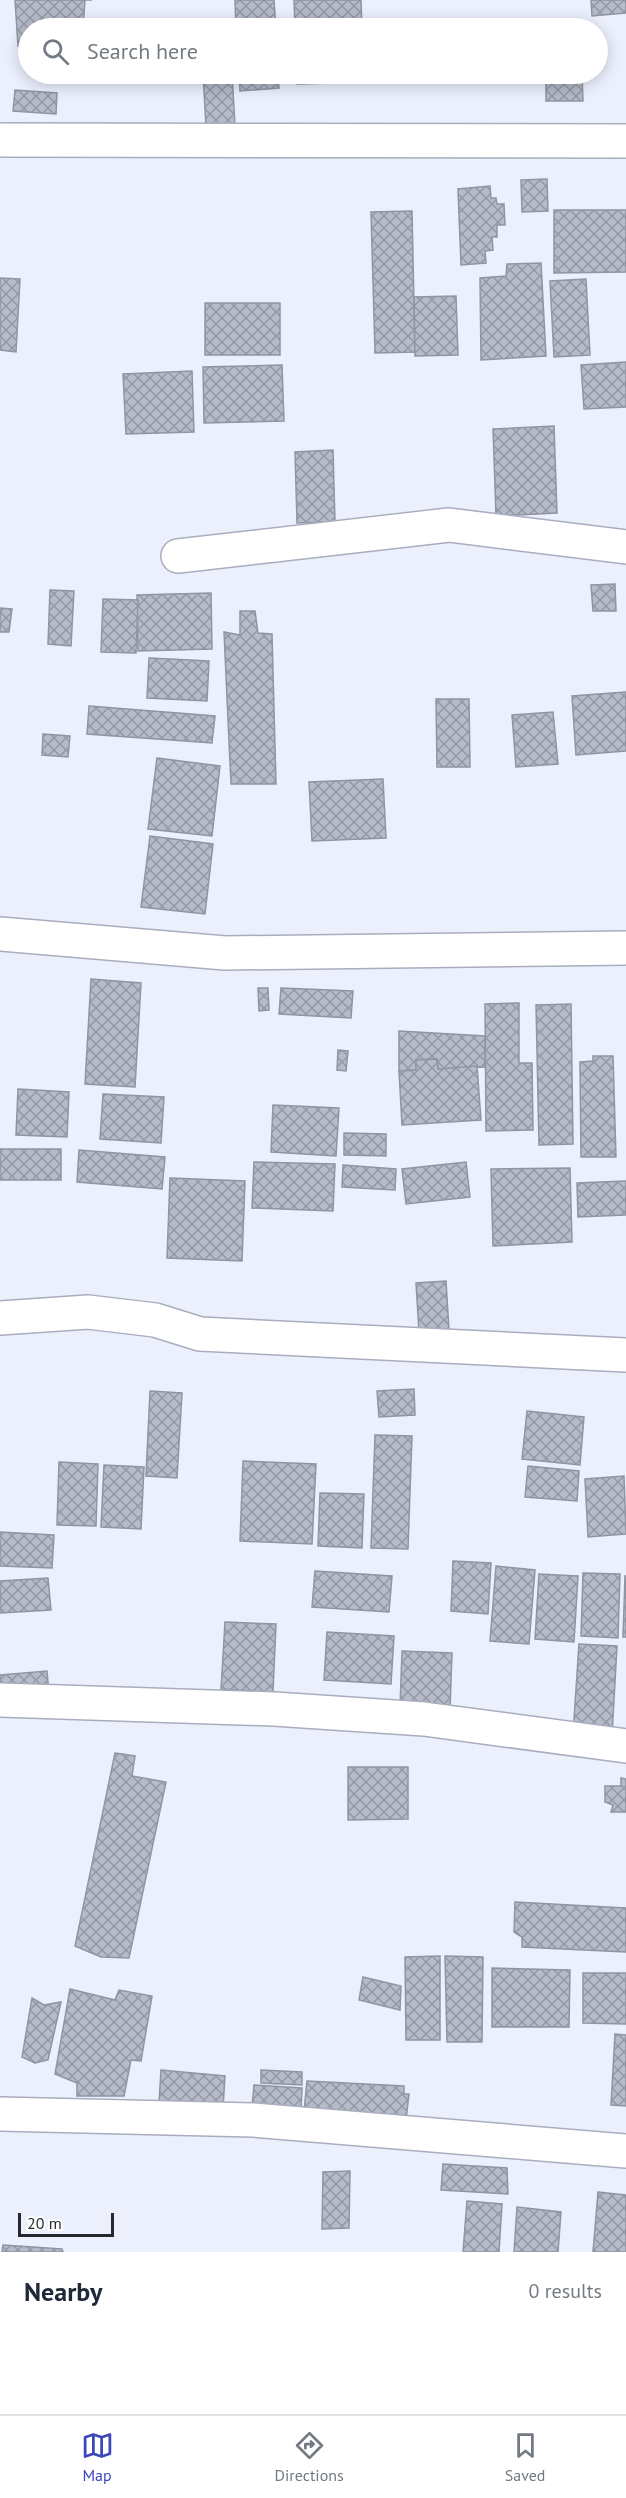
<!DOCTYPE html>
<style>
body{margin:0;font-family:"PT Sans",sans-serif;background:#f2f2f3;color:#1f2937}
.scale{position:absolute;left:18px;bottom:15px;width:96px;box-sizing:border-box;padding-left:6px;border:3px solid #26282e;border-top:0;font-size:16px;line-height:21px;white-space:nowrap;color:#26282e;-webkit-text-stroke:4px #fefefe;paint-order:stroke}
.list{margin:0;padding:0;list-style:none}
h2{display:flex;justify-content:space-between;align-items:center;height:78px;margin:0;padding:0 24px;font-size:26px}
h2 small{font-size:20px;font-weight:400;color:#747a83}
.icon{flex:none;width:33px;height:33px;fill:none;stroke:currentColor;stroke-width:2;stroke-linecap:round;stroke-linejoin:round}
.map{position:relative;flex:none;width:626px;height:2252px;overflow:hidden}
.search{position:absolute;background:#fff;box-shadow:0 3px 15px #0003;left:18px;right:18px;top:18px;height:66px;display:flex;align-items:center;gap:15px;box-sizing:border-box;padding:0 21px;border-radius:33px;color:#747a83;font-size:22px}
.sheet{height:162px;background:#fff}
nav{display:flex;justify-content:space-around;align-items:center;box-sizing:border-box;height:84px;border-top:2px solid #e0e1e3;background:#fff;font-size:16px;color:#747a83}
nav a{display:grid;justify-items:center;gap:3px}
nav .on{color:#3b47ba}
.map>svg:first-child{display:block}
</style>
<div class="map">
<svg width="626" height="2252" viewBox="0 0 626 2252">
<defs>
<pattern id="building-cross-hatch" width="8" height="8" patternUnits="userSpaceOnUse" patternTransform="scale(1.5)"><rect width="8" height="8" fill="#b6bbca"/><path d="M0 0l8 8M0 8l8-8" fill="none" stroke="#9498a4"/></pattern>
</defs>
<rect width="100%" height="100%" fill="#ecf0fd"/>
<!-- building -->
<g fill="url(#building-cross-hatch)" stroke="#9094a3" stroke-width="1.5">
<path d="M15 0H92H85L83 28H28V45L18 46Z"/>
<path d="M235 0H274L276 28H236Z"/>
<path d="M294 0H361L362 28H295Z"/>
<path d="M591 0H626V13L592 16Z"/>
<path d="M203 74H232L235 125 206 127Z"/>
<path d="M239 74H278L279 88 240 91Z"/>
<path d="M297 74H363L364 82 297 84Z"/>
<path d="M546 74H582L583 101H546Z"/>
<path d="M15 90 57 93 56 114 13 111Z"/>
<path d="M547 179 548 211 522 212 521 180Z"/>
<path d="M490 186 491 198H496L497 204H504L505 225H497V237H492L493 250 485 251 486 263 461 265 458 189Z"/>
<path d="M554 210H626V272L554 273Z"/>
<path d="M412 211 415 352 375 353 371 212Z"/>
<path d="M541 263 546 356 481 360 480 278 506 276 507 264Z"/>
<path d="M0 278 20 279 16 352 0 350Z"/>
<path d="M586 279 590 355 554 357 550 281Z"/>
<path d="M456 296 458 355 415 356 414 297Z"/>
<rect x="205" y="303" width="75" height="52"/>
<path d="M626 362V407L584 409 581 365Z"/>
<path d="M282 365 284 421 204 423 203 367Z"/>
<path d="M192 371 194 432 126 434 123 374Z"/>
<path d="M554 426 557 513 496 516 493 429Z"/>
<path d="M333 450 335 522 297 523 295 452Z"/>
<path d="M615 584 616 611H593L591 585Z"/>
<path d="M50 590 74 591 71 646 48 644Z"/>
<path d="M211 593 212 649 138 651 137 595Z"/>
<path d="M103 599 138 600 136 653 101 652Z"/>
<path d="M0 608 12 609 9 632H0Z"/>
<path d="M240 611H255L258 633 272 634 276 784H231L224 632 240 635Z"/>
<path d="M149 658 209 661 207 701 147 698Z"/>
<path d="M626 692V751L576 755 572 696Z"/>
<path d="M436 699H469L470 767H437Z"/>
<path d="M89 706 215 716 212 743 87 734Z"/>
<path d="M553 712 558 764 516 767 512 715Z"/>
<path d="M43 734 70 736 68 757 42 755Z"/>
<path d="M157 758 220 766 212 836 148 829Z"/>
<path d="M383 779 386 838 312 841 309 782Z"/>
<path d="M150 836 213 844 205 914 141 907Z"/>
<path d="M91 979 141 983 135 1087 85 1084Z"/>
<path d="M258 988H268L269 1010 259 1011Z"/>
<path d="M281 988 353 991 351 1018 279 1014Z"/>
<path d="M519 1003V1063H532L533 1130 486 1131 485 1004Z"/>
<path d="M571 1004 573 1144 539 1145 536 1005Z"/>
<path d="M399 1031 485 1036V1067L438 1069 437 1059 416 1060V1070L399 1071Z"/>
<path d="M338 1050 348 1051 346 1071 337 1070Z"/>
<path d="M593 1056H613L616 1157H581L580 1062 593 1061Z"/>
<path d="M437 1059 438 1069 477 1066 481 1120 402 1125 399 1071 416 1070V1060Z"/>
<path d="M18 1089 69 1092 67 1137 16 1135Z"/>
<path d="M103 1094 164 1097 161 1143 100 1139Z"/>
<path d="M273 1105 339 1108 336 1156 271 1152Z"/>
<path d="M344 1133 386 1134V1156L344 1155Z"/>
<rect x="0" y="1149" width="61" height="31"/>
<path d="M79 1150 165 1157 162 1189 77 1182Z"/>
<path d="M254 1162 335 1164 333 1211 252 1208Z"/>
<path d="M466 1162 470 1197 406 1204 402 1169Z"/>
<path d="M343 1165 396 1169 395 1190 342 1187Z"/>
<path d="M570 1168 572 1242 493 1246 491 1169Z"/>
<path d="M170 1178 245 1181 242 1261 167 1258Z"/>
<path d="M626 1181V1215L578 1217 577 1183Z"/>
<path d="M446 1281 449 1330 419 1332 416 1283Z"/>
<path d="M414 1389 415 1415 379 1417 377 1391Z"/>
<path d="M150 1391 182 1393 177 1478 146 1476Z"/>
<path d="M527 1411 584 1417 580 1465 522 1459Z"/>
<path d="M375 1435 412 1436 408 1549 371 1548Z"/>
<path d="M243 1461 316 1464 312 1544 240 1541Z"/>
<path d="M59 1462 98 1464 96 1526 57 1525Z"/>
<path d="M104 1465 144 1467 141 1529 101 1527Z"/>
<path d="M528 1466 579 1471 577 1501 525 1497Z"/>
<path d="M624 1476 626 1534 588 1537 585 1479Z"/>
<path d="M320 1493 364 1494 362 1548 318 1546Z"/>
<path d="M0 1532 54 1535 52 1568 0 1566Z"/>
<path d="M453 1561 491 1563 488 1614 451 1611Z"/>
<path d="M496 1566 535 1570 529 1644 490 1641Z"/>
<path d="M315 1571 392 1576 389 1612 312 1607Z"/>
<path d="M583 1573 620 1574 618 1638 581 1636Z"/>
<path d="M539 1574 578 1576 574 1642 535 1639Z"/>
<path d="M625 1576H626V1637H623Z"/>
<path d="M48 1578 51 1610 0 1613V1581Z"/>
<path d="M225 1622 276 1624 273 1692 221 1689Z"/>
<path d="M327 1632 394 1636 391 1684 324 1680Z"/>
<path d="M579 1644 617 1646 612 1736 573 1734Z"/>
<path d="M402 1651 452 1653 450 1710 400 1708Z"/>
<path d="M47 1671 49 1694 0 1698V1675Z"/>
<path d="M115 1753 135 1756 132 1776 166 1782 129 1958 101 1957 75 1946Z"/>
<path d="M348 1767H408V1819L348 1820Z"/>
<path d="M621 1778 626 1779V1812H611L613 1805 605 1802V1786H621Z"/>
<path d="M515 1902 626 1908V1952L522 1947V1937L514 1932Z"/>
<path d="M440 1956V2040H406L405 1957Z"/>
<path d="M445 1956 483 1957 482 2042H447Z"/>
<path d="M492 1968 570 1970 569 2027H492Z"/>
<path d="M583 1973H626V2024L583 2023Z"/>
<path d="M363 1977 401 1986 400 2010 359 2000Z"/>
<path d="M70 1989 115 2000 119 1990 152 1996 141 2061 131 2060 124 2096H77V2083L55 2074Z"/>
<path d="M32 1998 44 2005 61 2002 48 2060 35 2063 22 2057Z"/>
<path d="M615 2034 626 2035V2106L611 2105Z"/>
<path d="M161 2070 225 2076 223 2108 159 2103Z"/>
<path d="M261 2070 302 2072V2085L261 2083Z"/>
<path d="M307 2081 404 2086V2094H409L406 2120 304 2111Z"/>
<path d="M254 2085 302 2088 301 2110 252 2107Z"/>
<path d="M443 2164 507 2168 508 2194 441 2190Z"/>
<path d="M350 2171 349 2228 322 2229 323 2172Z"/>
<path d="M598 2192 626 2195V2252H593Z"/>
<path d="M467 2201 502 2204 499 2252H463Z"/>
<path d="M517 2207 561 2212 558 2252H514Z"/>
<path d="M3 2245 62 2249 63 2252H2Z"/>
</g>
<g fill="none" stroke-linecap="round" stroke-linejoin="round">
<!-- minor casing -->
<g stroke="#a9adbd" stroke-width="36">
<g id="minor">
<path d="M0 140 626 141"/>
<path d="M178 556 449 525 626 547"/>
<path d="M0 934 225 953 626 948"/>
<path d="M0 1318 88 1312 155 1320 200 1334 626 1355"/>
<path d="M0 1700 274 1709 424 1719 626 1746"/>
<path d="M0 2114 253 2120 626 2151"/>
</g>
</g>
<!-- minor -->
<use href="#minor" stroke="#fff" stroke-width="33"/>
</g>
</svg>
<div class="scale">20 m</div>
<div class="search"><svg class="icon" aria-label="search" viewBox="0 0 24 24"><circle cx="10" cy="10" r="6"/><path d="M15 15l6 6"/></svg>Search here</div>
</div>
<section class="sheet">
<h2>Nearby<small>0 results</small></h2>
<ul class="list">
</ul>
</section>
<nav>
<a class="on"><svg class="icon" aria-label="map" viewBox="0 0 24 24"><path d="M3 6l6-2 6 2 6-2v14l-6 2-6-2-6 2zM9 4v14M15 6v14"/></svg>Map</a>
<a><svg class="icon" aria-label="directions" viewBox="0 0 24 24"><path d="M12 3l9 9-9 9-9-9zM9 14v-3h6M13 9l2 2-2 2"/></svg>Directions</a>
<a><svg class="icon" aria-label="saved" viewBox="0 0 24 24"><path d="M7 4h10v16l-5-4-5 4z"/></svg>Saved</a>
</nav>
